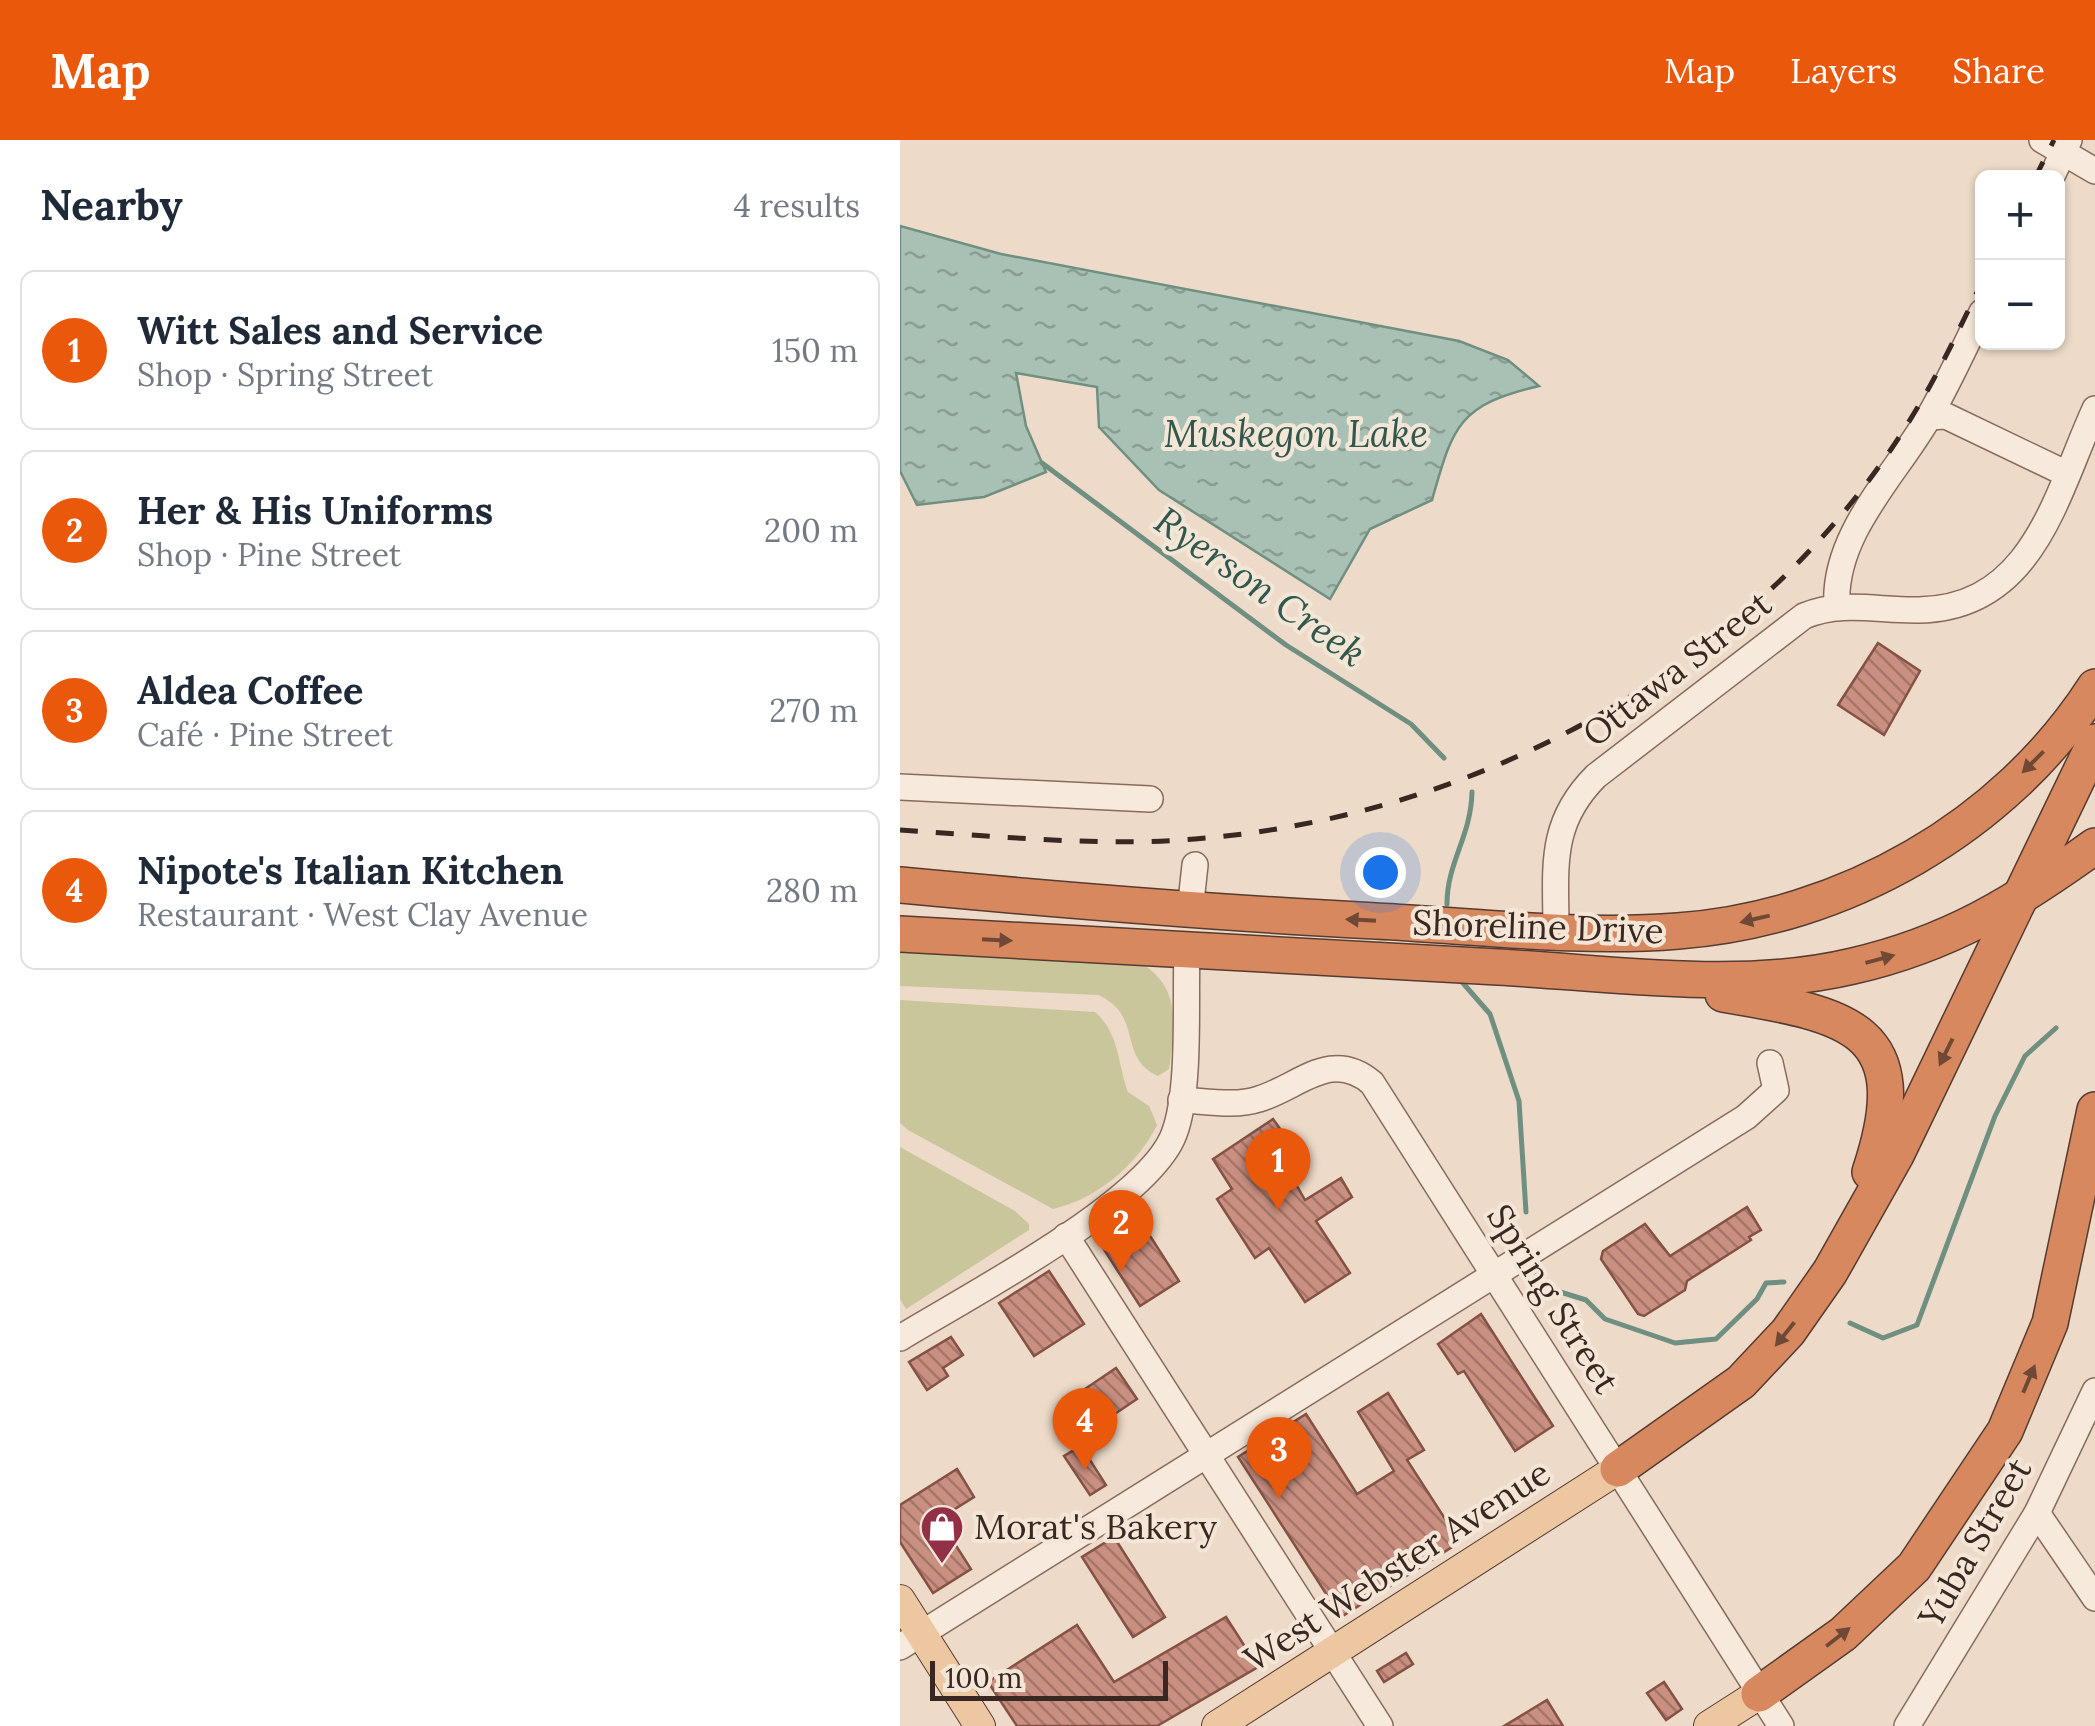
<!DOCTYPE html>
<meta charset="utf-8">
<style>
body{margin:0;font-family:Lora,serif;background:#f6f6f7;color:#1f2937}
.controls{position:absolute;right:30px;top:30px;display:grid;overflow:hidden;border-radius:15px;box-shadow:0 2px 8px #0004}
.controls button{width:90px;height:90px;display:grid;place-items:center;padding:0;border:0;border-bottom:2px solid #e0e1e3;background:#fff;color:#1f2937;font:50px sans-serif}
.scale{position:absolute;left:30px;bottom:25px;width:238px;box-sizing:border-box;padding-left:10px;border:5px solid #392721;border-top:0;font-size:28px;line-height:35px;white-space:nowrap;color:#392721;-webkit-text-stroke:8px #f4e6d7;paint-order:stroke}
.you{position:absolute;left:480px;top:732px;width:35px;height:35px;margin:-25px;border:8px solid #fff;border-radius:50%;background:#1a73e8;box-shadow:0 0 0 15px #1a73e833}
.badge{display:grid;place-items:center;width:65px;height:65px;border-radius:50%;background:#ea580c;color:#fff;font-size:32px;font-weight:700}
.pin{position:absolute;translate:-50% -82px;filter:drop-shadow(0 2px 5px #0008)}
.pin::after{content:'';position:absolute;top:52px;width:35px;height:30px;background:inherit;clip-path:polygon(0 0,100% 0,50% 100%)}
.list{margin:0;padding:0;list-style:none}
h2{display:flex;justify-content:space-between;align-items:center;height:130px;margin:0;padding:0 40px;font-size:42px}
h2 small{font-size:32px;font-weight:400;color:#747a83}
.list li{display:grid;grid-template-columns:65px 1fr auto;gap:30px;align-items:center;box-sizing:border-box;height:160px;margin:0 20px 20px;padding:0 20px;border:2px solid #e0e1e3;border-radius:15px}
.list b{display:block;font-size:38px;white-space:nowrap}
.list p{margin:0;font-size:32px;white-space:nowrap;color:#747a83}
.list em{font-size:32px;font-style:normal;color:#747a83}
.map{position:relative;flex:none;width:1195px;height:1586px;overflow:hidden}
header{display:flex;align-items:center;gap:60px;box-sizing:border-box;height:140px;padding:0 50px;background:#ea580c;color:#fff}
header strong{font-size:48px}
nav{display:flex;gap:55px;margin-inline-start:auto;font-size:35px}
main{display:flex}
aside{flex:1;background:#fff}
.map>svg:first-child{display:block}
</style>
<header>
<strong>Map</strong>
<nav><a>Map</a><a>Layers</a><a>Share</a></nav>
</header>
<main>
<aside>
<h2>Nearby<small>4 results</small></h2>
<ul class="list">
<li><span class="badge">1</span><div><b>Witt Sales and Service</b><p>Shop · Spring Street</p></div><em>150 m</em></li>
<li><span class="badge">2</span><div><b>Her &amp; His Uniforms</b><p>Shop · Pine Street</p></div><em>200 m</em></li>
<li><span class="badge">3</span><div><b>Aldea Coffee</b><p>Café · Pine Street</p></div><em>270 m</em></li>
<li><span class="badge">4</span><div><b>Nipote's Italian Kitchen</b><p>Restaurant · West Clay Avenue</p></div><em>280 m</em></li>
</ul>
</aside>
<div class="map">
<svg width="1195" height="1586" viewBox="0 0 1195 1586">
<defs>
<pattern id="water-ripples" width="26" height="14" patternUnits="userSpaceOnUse" patternTransform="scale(2.5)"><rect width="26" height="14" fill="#a9c1b5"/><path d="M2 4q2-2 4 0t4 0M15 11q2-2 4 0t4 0" fill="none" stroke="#8b9d93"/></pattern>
<pattern id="building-back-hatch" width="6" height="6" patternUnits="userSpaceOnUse" patternTransform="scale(2.5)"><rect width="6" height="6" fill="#c98f80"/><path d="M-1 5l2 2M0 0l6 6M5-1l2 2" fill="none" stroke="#a47568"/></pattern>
</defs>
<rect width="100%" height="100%" fill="#eddac8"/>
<!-- green -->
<g fill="#cac69c">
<path d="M0 810 245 826C282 850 274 890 269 929L258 936C217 918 244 875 198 855L0 846Z"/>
<path d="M0 860 195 872C220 894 217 922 228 952L249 966 257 985C238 1024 197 1059 153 1069L8 990 0 983Z"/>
<path d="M0 1007 115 1071 129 1084V1090L6 1169 0 1159Z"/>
</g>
<!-- water -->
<path fill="url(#water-ripples)" stroke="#6f8f81" stroke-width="2.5" d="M0 86 101 114 559 201 608 220 639 246C558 265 553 286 532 360L470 389 430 459 259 350 199 287 197 247 116 233 126 286 146 332 84 357 17 365 0 331Z"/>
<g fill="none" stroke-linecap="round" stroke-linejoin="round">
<!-- stream -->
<g stroke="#6f8f81" stroke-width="5">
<path d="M142 323 386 505 511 584 544 618"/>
<path d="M547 764C547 722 571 697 572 652"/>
<path d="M562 842 590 874 619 961 626 1072"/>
<path d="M633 1131 654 1150 686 1160 705 1179 775 1203 816 1199 857 1159 866 1143 884 1142"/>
<path d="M950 1183 983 1198 1017 1185 1095 976 1125 916 1156 888"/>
</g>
</g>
<!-- building -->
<g fill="url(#building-back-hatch)" stroke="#865145" stroke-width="2.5">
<path d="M978 503 1020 531 984 595 938 565Z"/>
<path d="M373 979 403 1021 404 1032 393 1039 405 1060 441 1038 452 1057 416 1081 450 1133 405 1162 369 1108 355 1118 317 1059 332 1049 313 1019Z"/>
<path d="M847 1067 861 1090 849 1097 851 1100 787 1141 785 1150 744 1176 738 1174 701 1119 703 1111 745 1084 770 1116Z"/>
<path d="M234 1071 279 1141 240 1166 198 1100 199 1094Z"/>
<path d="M149 1131 184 1184 134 1216 99 1163Z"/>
<path d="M581 1174 653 1286 615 1311 564 1231 558 1234 538 1204Z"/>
<path d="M51 1197 63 1215 43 1228 48 1236 27 1250 9 1222Z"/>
<path d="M216 1228 237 1259 200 1284 179 1253Z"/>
<path d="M488 1253 524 1310 507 1320 560 1402 441 1477 338 1317 406 1274 457 1354 494 1331 458 1272Z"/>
<path d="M181 1306 206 1345 190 1355 164 1316Z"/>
<path d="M57 1329 74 1357 39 1379 71 1429 33 1453 0 1402V1365Z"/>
<path d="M214 1397 265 1477 233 1497 182 1417Z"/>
<path d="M326 1477 358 1527 257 1586H117L88 1542 177 1485 214 1542Z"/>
<path d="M506 1513 513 1524 484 1542 477 1531Z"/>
<path d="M764 1542 782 1569 766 1580 747 1553Z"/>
<path d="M647 1560 663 1586H604Z"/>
</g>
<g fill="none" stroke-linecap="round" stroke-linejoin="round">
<!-- minor casing -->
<g stroke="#886b5e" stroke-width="28">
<g id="minor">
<path d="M1142 0 1195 31"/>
<path d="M1151 38 1169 0"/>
<path d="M1029 277 1046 276 1165 333"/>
<path d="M937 467C932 394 996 335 1030 275 1049 242 1065 206 1082 172"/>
<path d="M0 647 250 659"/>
<path d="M290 771 295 725"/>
<path d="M656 791C656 728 648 684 696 636L904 476C942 460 979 471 1019 470 1134 468 1156 354 1195 269"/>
<path d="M281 960C305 961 335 967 359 959 399 947 431 908 472 943L881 1586"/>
<path d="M166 1096 480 1586"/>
<path d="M0 1198C65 1158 249 1062 274 994 291 950 285 859 287 810"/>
<path d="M1137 1373 1195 1458"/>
<path d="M0 1507 846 977 876 950 870 923"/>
<path d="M1007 1586 1137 1373 1195 1251"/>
</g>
</g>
<!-- major casing -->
<g stroke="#563b31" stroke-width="32">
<g id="major">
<path d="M0 1460 80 1586"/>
<path d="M317 1586 718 1329"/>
<path d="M809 1586 859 1554"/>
</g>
</g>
<!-- highway casing -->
<g stroke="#563b31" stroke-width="38">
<g id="highway">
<path d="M0 745C159 760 317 773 476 781 575 786 679 799 778 791 943 779 1105 687 1195 547"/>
<path d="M0 794C199 805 399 816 598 827 713 833 840 853 953 826 1049 804 1116 763 1195 706"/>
<path d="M823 854C947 875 1019 886 970 1032"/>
<path d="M718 1329 841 1242 888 1192 930 1132 996 1015 1195 602"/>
<path d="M859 1554 943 1494 1014 1427 1105 1291 1150 1183 1195 970"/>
</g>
</g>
<!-- minor -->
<use href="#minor" stroke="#f7e9db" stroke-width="25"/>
<!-- major -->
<use href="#major" stroke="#edc6a2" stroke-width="30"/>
<!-- highway -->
<use href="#highway" stroke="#d7885e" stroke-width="35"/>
<!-- rail -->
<g stroke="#392721" stroke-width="5" stroke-dasharray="18 18" stroke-linecap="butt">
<path d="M1135 38 1154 0"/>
<path d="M0 690C97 696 198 707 295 699 583 676 866 522 1016 270 1041 229 1061 185 1082 142"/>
</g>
</g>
<!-- one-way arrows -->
<defs><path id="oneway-solid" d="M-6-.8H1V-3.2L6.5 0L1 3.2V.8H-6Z" transform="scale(2.5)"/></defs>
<g fill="#704936">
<use href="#oneway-solid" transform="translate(1133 622) rotate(135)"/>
<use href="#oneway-solid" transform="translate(855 779) rotate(167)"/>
<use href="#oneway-solid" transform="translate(461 780) rotate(-177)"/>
<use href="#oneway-solid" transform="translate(97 800) rotate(3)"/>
<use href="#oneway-solid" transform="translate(980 819) rotate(-15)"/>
<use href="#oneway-solid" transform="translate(1046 912) rotate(116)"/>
<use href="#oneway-solid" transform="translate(885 1194) rotate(129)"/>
<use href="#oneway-solid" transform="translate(1129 1239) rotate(-67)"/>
<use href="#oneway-solid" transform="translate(938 1497) rotate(-38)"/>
</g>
<!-- icons -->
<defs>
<g id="shop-pin" transform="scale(2.25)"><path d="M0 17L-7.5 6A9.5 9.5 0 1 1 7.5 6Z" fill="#943046" stroke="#f4e6d7"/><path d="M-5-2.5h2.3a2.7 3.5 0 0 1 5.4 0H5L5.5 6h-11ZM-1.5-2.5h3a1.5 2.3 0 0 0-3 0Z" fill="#fff"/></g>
</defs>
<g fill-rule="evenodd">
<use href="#shop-pin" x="42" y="1387"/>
</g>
<g text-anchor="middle" stroke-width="8" stroke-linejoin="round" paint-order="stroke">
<!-- street labels -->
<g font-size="35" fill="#392721" stroke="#f4e6d7">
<text transform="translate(777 529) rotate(-38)" y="12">Ottawa Street</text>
<text transform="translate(638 787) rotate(2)" y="12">Shoreline Drive</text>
<text transform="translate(653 1159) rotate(58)" y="12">Spring Street</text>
<text transform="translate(1075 1403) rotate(-60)" y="12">Yuba Street</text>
<text transform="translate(497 1426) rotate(-33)" y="12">West Webster Avenue</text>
</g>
<!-- poi labels -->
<g font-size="35" fill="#392721" stroke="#f4e6d7" text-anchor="start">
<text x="74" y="1399">Morat's Bakery</text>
</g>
<!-- water labels -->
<g font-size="38" font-style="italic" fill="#31584d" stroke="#f4e6d7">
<text x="396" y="307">Muskegon Lake</text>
<text transform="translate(360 447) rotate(35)" y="13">Ryerson Creek</text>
</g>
</g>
</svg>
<div class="controls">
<button>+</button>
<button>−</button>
</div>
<div class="scale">100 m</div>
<div class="you"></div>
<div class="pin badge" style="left:378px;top:1070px">1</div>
<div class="pin badge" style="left:221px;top:1132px">2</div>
<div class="pin badge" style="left:379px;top:1359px">3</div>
<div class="pin badge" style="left:185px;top:1330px">4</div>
</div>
</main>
